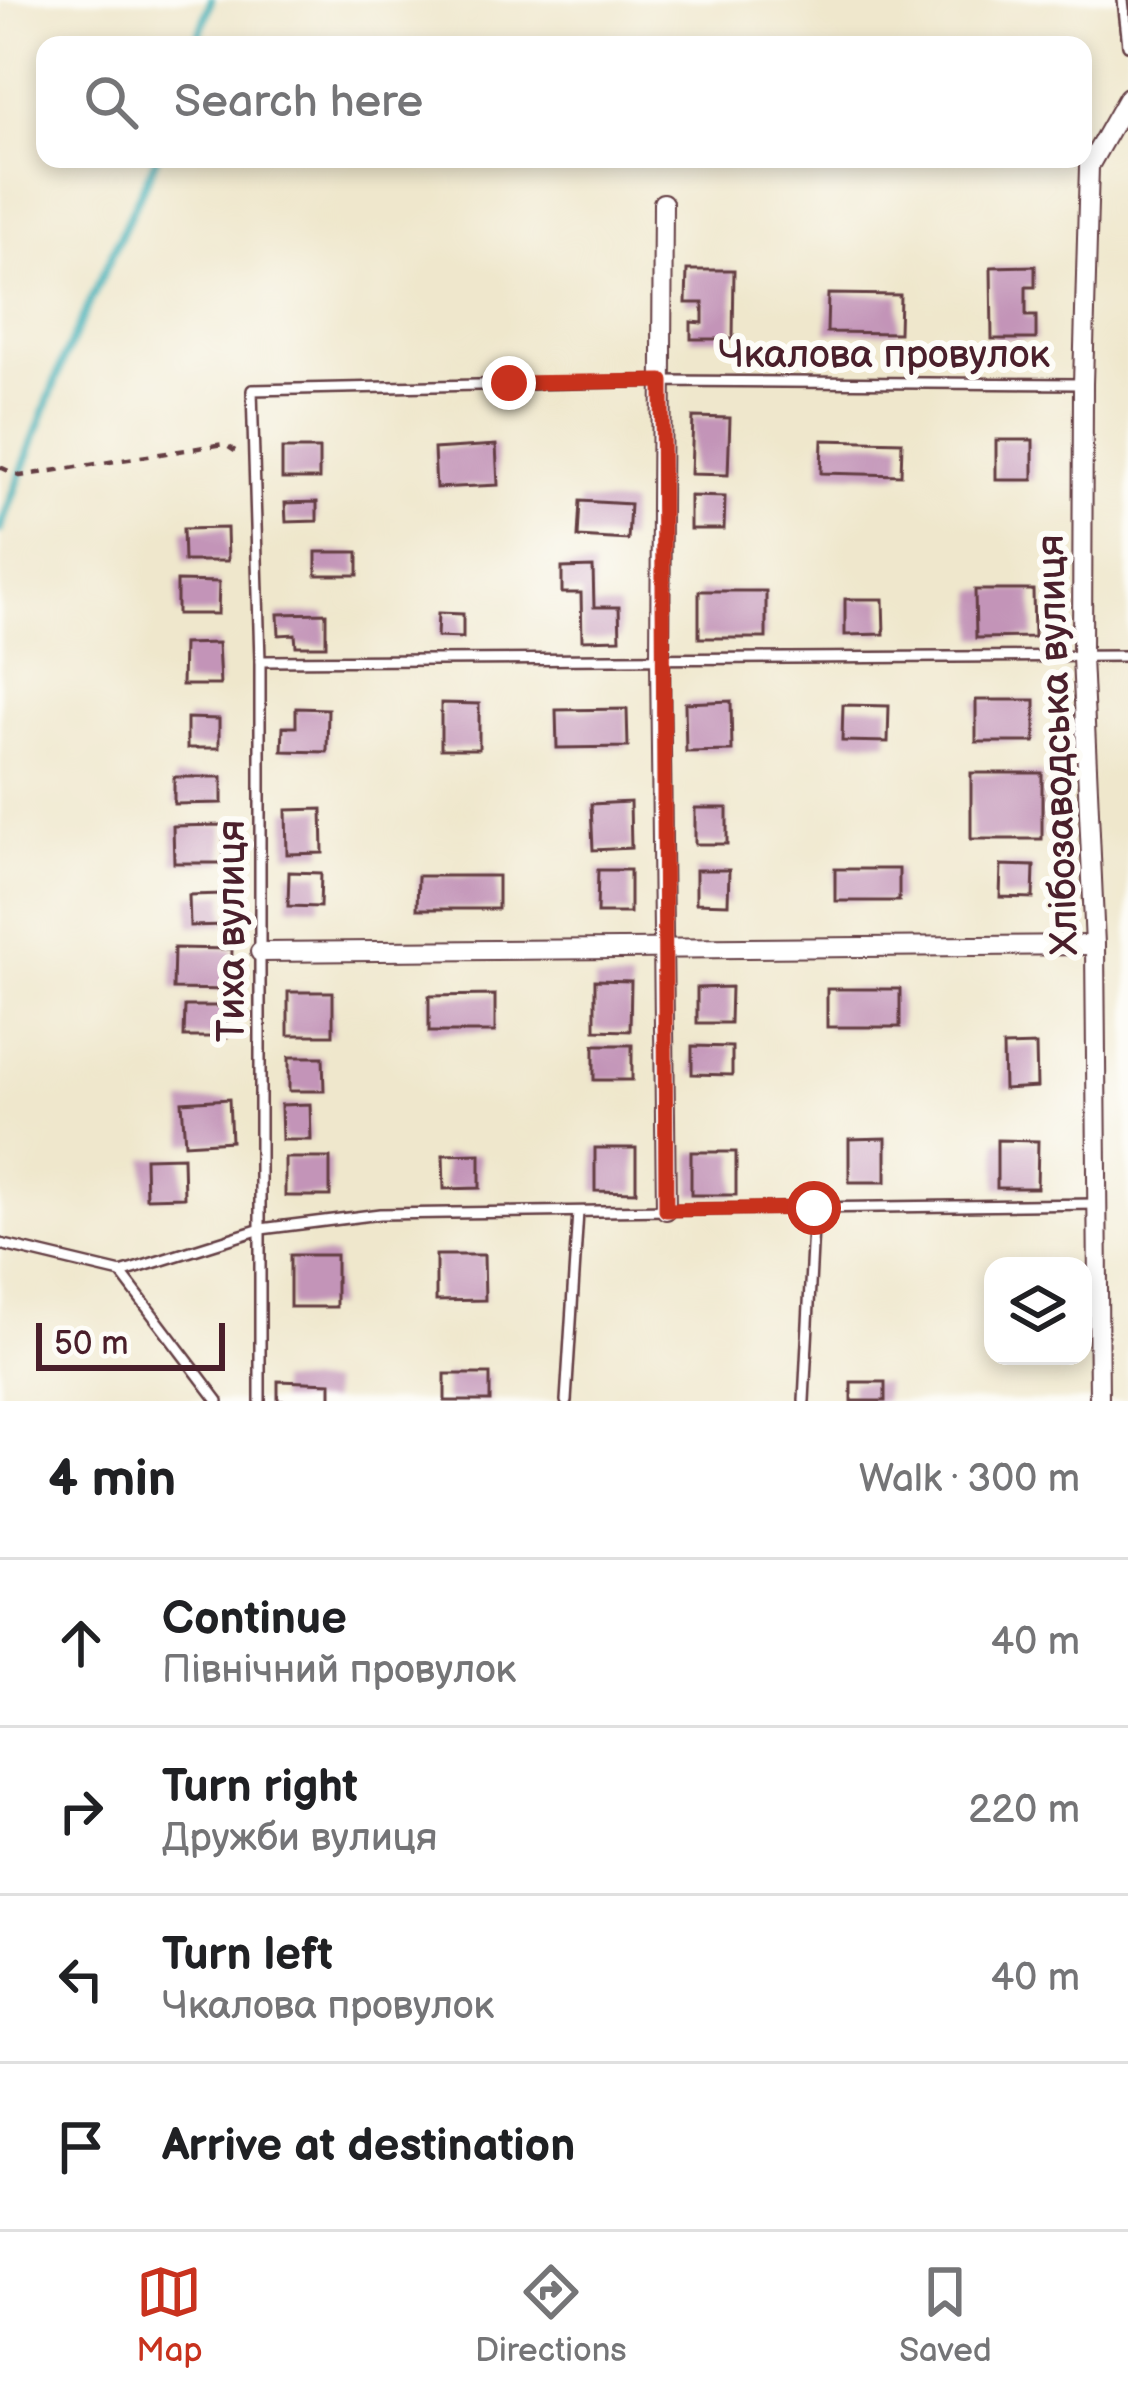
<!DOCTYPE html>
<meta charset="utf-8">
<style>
body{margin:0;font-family:"Balsamiq Sans",sans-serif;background:#f6f6f6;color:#202124}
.controls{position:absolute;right:36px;bottom:36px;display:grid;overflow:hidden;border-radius:24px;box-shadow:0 6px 18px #0003}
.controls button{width:108px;height:108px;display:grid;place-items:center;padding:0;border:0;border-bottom:3px solid #e0e0e0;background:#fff;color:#202124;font:60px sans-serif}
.scale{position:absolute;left:36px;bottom:30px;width:189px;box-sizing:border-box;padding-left:12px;border:6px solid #4a1f2b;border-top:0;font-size:33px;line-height:42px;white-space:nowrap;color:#4a1f2b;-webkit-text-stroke:9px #fdfcf7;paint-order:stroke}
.stop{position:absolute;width:36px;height:36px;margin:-27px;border:9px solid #c8321e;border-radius:50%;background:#fff}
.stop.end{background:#c8321e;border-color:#fff;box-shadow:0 3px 12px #0008}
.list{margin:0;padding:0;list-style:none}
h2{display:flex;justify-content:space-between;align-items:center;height:156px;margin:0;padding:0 48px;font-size:51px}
h2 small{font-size:39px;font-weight:400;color:#757577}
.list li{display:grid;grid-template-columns:78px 1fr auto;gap:36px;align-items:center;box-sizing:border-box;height:168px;padding:0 48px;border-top:3px solid #e0e0e0}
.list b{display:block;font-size:45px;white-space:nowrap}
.list p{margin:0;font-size:39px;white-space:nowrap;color:#757577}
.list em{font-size:39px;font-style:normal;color:#757577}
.icon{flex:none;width:66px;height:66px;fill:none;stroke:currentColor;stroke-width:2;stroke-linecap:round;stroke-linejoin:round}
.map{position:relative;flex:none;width:1128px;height:1401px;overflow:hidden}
.search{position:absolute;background:#fff;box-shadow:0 6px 18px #0003;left:36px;right:36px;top:36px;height:132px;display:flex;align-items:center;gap:30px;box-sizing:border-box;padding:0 42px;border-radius:24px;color:#757577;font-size:45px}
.sheet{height:828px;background:#fff}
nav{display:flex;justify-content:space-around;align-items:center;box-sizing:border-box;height:168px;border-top:3px solid #e0e0e0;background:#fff;font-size:33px;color:#757577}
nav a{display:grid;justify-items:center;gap:6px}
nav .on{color:#c8321e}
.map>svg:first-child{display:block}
</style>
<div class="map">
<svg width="1128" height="1401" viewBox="0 0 1128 1401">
<rect width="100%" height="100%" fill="#fdfcf7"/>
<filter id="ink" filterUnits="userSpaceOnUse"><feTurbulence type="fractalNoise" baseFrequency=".00833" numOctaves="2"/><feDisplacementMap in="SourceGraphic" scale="24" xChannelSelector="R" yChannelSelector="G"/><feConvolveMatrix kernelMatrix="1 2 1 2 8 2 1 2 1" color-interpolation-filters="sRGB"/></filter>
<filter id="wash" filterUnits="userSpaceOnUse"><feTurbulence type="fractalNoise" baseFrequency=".004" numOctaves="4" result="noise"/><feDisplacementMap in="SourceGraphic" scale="48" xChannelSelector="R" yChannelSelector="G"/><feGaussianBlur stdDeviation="2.7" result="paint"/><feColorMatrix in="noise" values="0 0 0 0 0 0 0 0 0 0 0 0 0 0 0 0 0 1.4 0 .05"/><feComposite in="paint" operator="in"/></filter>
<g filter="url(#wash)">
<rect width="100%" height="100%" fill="#efe7cc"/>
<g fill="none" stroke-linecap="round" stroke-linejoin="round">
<!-- stream -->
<g stroke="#3dafb5" stroke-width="8">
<path d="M196 45 211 0"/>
<path d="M0 530 64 358 156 159"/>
</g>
</g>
<g id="blocks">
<!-- building -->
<g fill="#c394b8">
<path d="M1035 266V287H1026V316H1036V339H992L991 267Z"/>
<path d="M687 270H734L733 339H691V322L703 323V303H686Z"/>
<path d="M828 294 900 295 899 333 827 332Z"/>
<path d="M693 417 730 418 728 475 691 474Z"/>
<path d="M822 440 902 442 901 475 821 473Z"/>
<rect x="996" y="440" width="37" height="40"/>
<path d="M496 445 498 485 436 488 434 449Z"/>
<rect x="282" y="449" width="37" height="30"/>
<path d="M690 496 725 497 724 529H690Z"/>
<path d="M580 501 630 504 628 540 578 537Z"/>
<path d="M317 502V521L286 522 285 503Z"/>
<path d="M227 528 228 561H184L183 529Z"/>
<rect x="316" y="552" width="42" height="23"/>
<path d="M593 567 594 607H619L620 639 582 640 581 593H562V568Z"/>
<path d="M177 581 219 582 218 614H177Z"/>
<path d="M975 590H1033L1034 637 976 638Z"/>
<rect x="699" y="591" width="67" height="47"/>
<path d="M845 599H883L884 634 845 635Z"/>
<path d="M326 613V646H296L295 634 279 635 278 614Z"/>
<path d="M438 613 463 614V638L437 637Z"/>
<path d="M218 643 220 685H182L183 644Z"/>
<rect x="976" y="700" width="59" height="42"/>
<path d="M731 701 732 751 686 752 685 703Z"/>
<path d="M441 703 479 704V749H441Z"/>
<path d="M843 705 889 706 888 742 842 741Z"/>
<path d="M296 708 328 709 327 752 282 751 283 727H296Z"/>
<path d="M627 709 628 747 557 748 556 710Z"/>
<path d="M187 718 219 719V748H187Z"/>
<rect x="971" y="773" width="71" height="66"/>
<path d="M174 777H222V803L174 804Z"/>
<path d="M630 802 631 848 593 850 591 804Z"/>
<rect x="695" y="808" width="32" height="36"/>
<path d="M322 809 323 853 287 854 286 810Z"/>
<path d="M223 825 224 863H174L173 826Z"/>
<path d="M1001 865 1034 866 1033 898 1000 897Z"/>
<rect x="835" y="869" width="64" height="32"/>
<path d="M598 870H630V913H597Z"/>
<path d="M696 870H729L728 904 696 903Z"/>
<path d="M289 872 321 873 320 907 288 906Z"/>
<path d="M418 876H498V909H417Z"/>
<path d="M224 894 225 925 190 926 189 895Z"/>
<path d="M174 948 232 949 231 990 173 989Z"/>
<path d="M595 980 631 981 630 1031 595 1030Z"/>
<path d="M731 987 730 1023H697V988Z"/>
<rect x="827" y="989" width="73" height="38"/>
<rect x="288" y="992" width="45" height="43"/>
<path d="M495 995V1032H429V996Z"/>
<path d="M185 1006H227V1037H184Z"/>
<rect x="594" y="1045" width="38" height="35"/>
<path d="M1036 1045 1037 1087 1004 1089 1003 1046Z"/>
<path d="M692 1046 732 1047V1075L692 1074Z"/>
<path d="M289 1057H323L324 1091H289Z"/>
<path d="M229 1099 231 1141 185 1144 182 1102Z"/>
<path d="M310 1104 311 1140H282L281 1105Z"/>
<path d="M886 1138V1182H849V1139Z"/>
<path d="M997 1140 1038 1141 1037 1188H997Z"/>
<path d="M595 1148H636V1192L595 1191Z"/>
<rect x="691" y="1152" width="45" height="43"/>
<path d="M480 1154V1188L444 1189 443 1155Z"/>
<path d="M183 1157 184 1197 146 1198 145 1158Z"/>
<rect x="285" y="1158" width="45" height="38"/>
<rect x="290" y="1255" width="46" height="52"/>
<path d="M436 1255H484L485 1300 436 1301Z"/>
<rect x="445" y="1374" width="45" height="27"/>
<path d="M278 1381 331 1383V1401H278Z"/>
<rect x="851" y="1382" width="34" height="19"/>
</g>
</g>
</g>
<g filter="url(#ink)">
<use href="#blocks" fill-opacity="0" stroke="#633d43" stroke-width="3"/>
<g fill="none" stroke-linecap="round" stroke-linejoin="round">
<!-- service casing -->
<g stroke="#633d43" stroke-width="14">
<g id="service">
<path d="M1123 0 1128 45"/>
<path d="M260 661 1128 656"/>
<path d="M0 1244 121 1273 261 1229 380 1214 1097 1204"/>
<path d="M121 1273 218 1401"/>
<path d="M260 1401V661L252 390 661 381 1083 384"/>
<path d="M566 1401 578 1212"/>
<path d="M804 1401 814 1208"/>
</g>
</g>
<!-- minor casing -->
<g stroke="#633d43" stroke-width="22">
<g id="minor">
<path d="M663 203 660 658 666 1210"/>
<path d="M260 952 1095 945"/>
<path d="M1099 1401 1095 945 1082 657 1083 384 1089 166 1128 97"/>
</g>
</g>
<!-- path -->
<path stroke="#633d43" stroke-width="4.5" stroke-dasharray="9 9" stroke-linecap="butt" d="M0 467 20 476 224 444 235 451"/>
<!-- service -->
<use href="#service" stroke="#fff" stroke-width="9"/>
<!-- minor -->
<use href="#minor" stroke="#fff" stroke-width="18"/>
</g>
</g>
<g fill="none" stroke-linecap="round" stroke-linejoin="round" filter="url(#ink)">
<!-- route -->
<path stroke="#c8321e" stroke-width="15" d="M509 383 662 381 666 1210 814 1208"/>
</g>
<g text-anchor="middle" stroke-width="12" stroke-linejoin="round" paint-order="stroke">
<!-- street labels -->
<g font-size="39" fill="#4a1f2b" stroke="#fdfcf7">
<text x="884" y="367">Чкалова провулок</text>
<text transform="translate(1056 745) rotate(-92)" y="14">Хлібозаводська вулиця</text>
<text transform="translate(230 931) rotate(-90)" y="14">Тиха вулиця</text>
</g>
</g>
</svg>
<div class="controls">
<button><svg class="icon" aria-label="layers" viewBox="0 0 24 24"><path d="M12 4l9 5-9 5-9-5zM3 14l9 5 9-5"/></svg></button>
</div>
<div class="scale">50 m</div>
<div class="stop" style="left:814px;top:1208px"></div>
<div class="stop end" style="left:509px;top:383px"></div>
<div class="search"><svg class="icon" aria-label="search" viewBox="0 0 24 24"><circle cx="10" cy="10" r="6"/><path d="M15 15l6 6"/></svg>Search here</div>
</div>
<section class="sheet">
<h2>4 min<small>Walk · 300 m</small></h2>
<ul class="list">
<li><svg class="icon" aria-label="ahead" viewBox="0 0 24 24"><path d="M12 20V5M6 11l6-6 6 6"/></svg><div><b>Continue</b><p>Північний провулок</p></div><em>40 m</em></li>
<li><svg class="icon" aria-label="right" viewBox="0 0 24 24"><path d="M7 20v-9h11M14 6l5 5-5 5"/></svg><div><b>Turn right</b><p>Дружби вулиця</p></div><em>220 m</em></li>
<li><svg class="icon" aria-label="left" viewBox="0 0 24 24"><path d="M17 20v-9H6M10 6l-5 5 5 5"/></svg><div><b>Turn left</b><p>Чкалова провулок</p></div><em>40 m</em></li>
<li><svg class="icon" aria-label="arrive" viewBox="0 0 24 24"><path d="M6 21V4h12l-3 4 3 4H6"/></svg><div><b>Arrive at destination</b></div></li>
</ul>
</section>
<nav>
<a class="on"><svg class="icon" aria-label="map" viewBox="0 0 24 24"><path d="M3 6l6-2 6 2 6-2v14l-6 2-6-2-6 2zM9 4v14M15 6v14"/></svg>Map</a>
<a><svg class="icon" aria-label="directions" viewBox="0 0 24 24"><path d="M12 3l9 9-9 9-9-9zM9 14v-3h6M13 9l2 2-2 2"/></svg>Directions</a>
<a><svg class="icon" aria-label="saved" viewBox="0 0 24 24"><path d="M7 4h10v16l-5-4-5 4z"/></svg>Saved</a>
</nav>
